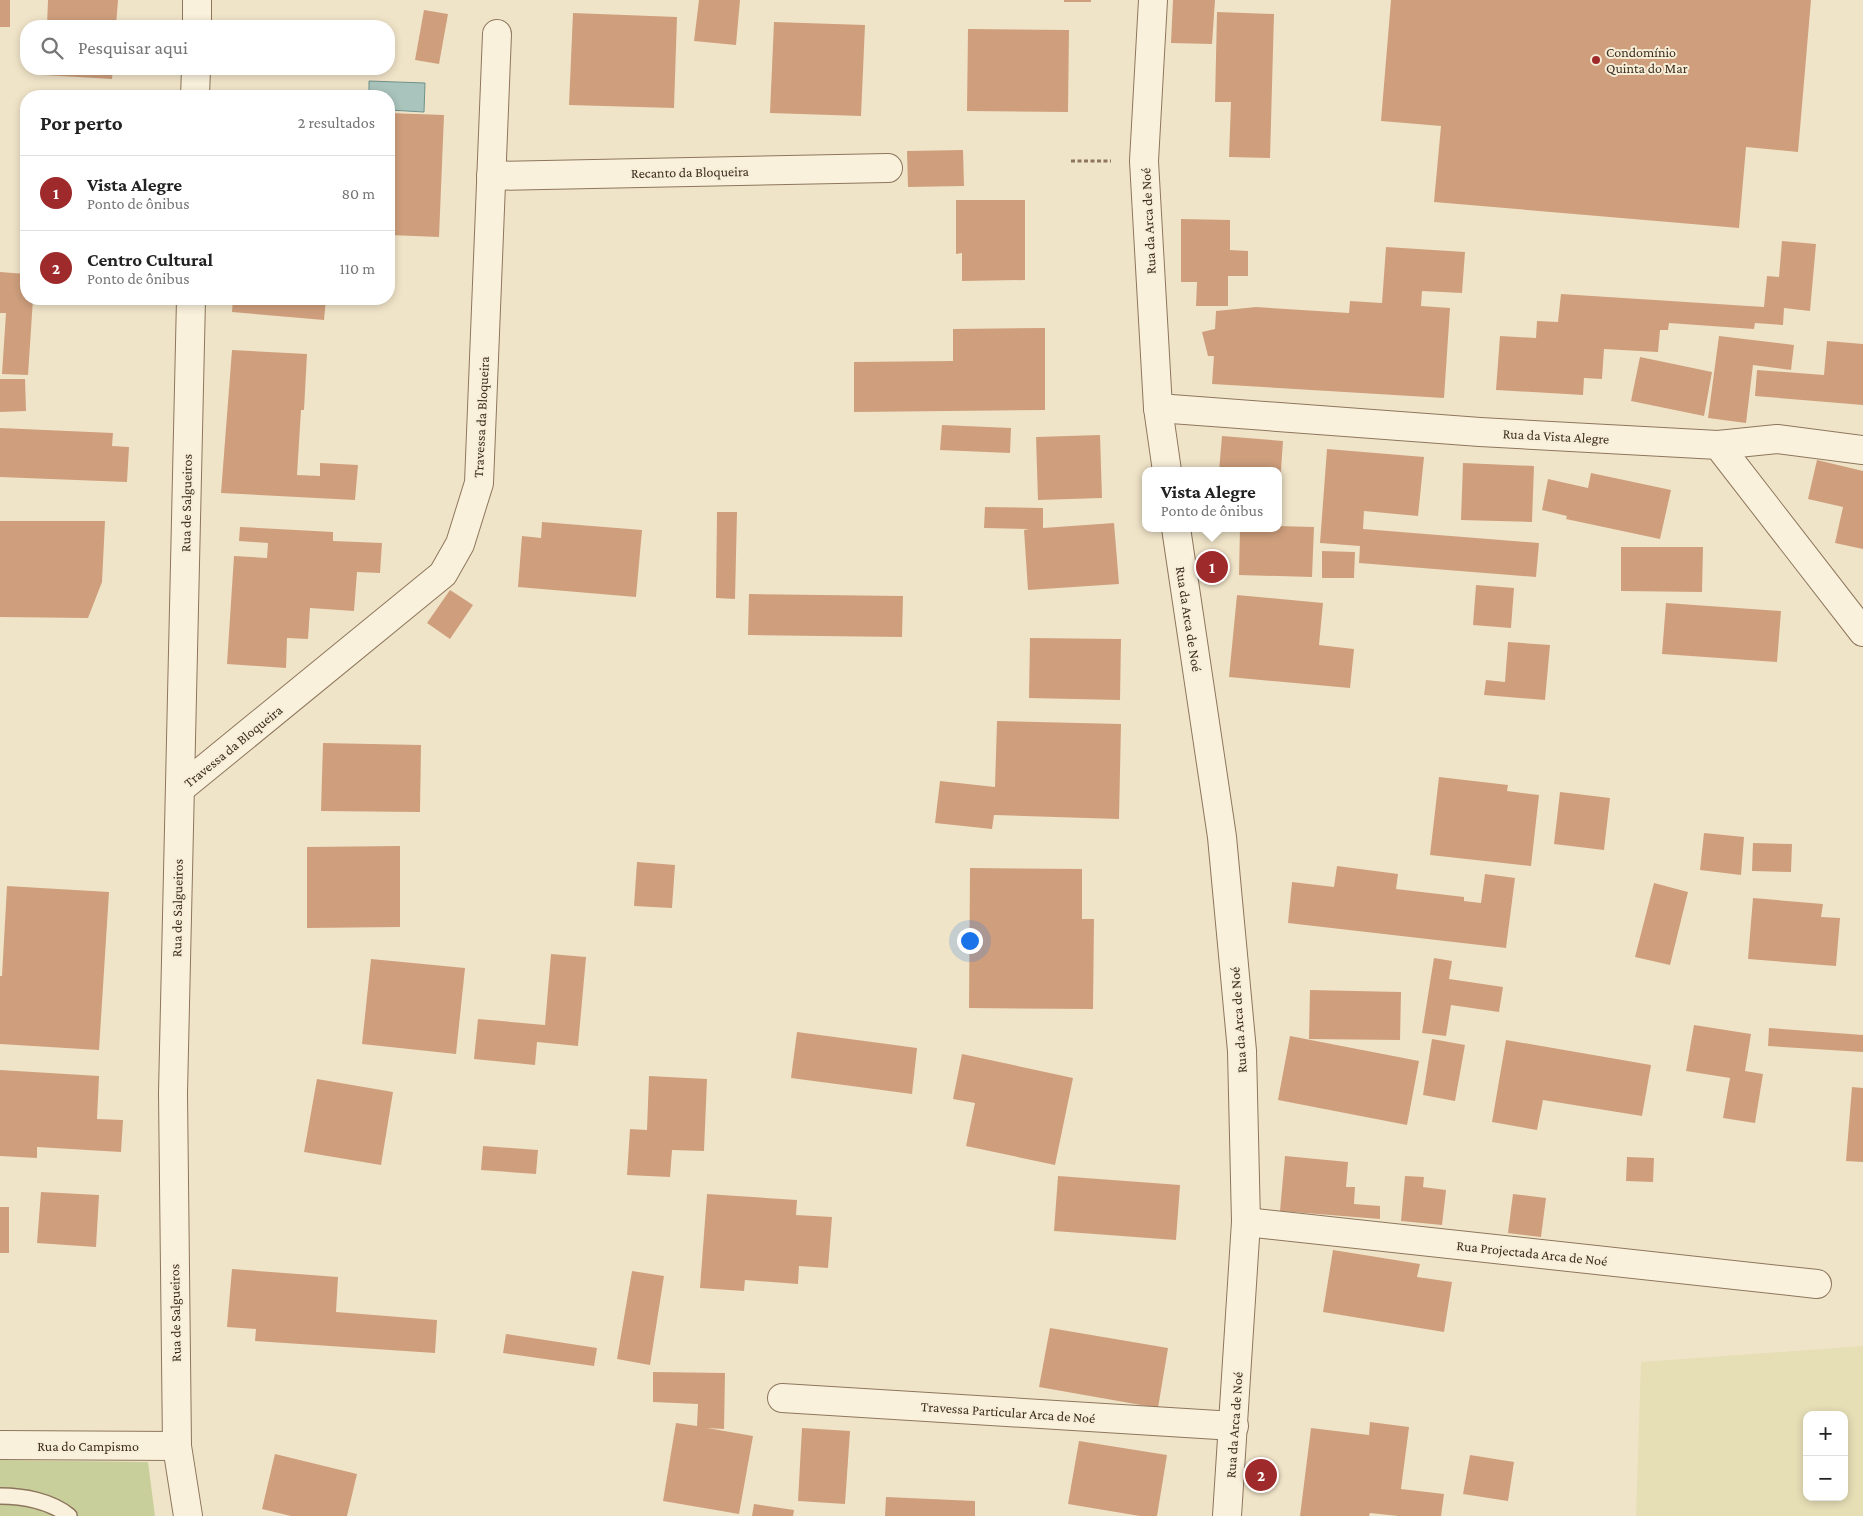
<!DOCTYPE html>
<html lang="pt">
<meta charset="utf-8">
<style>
body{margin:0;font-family:"Crimson Pro",serif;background:#f6f6f6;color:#222}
.controls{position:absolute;right:15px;bottom:15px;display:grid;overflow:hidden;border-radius:10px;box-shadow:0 2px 8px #0003}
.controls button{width:45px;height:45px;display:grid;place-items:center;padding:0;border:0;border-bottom:1px solid #e0e0e0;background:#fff;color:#222;font:25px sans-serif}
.you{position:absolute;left:969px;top:940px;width:18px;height:18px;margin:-12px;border:4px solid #fff;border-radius:50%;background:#1a73e8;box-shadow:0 0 0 8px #1a73e833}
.badge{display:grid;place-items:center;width:32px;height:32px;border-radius:50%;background:#9e2a2b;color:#fff;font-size:16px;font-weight:700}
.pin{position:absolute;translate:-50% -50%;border:2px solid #fff;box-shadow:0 1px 5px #0006}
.popup{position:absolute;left:1142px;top:467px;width:140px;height:65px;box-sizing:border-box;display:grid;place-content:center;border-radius:10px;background:#fff;filter:drop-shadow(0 1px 4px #0005);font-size:16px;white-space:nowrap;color:#767676}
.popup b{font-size:19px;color:#222}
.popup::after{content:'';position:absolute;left:50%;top:100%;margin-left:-10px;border:10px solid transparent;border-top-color:#fff}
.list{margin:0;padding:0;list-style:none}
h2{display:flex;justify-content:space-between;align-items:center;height:65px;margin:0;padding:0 20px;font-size:21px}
h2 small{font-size:16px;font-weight:400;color:#767676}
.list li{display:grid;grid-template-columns:32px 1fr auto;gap:15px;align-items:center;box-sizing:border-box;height:75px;padding:0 20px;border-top:1px solid #e0e0e0}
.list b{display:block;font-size:19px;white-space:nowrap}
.list p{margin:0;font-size:16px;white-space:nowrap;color:#767676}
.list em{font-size:16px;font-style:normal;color:#767676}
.icon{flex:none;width:28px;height:28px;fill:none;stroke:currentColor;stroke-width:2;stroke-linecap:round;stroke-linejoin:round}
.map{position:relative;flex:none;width:1863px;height:1516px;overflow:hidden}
.search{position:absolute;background:#fff;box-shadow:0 2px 8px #0003;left:20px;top:20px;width:375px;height:55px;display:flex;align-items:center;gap:12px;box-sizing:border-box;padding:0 18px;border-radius:20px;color:#767676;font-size:19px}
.panel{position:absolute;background:#fff;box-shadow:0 2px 8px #0003;left:20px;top:90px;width:375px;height:215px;border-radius:20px}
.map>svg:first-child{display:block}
</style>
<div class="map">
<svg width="1863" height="1516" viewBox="0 0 1863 1516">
<rect width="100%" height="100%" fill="#f0e4c8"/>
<!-- farmland -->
<path fill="#e6deb5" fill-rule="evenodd" d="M1863 1346V1516H1636L1641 1362ZM1807 1415H1844V1497H1807Z"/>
<!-- green -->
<path fill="#c9cf9b" d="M0 1460 148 1462 155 1516H0Z"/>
<!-- water -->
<path fill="#a9c4bc" stroke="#6f938a" d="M369 81 425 83 424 112 389 110V96H369Z"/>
<!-- building -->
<g fill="#cf9f7d">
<rect x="0" y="0" width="10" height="27"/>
<path d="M48 0H118L116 26H47Z"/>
<path d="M699 0H740L736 45 694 41Z"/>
<rect x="1064" y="0" width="27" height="2"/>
<path d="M1173 0H1215L1212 44 1171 43Z"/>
<path d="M1391 0H1811L1798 152 1746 147 1739 228 1434 202 1441 126 1381 121Z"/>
<path d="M424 10 448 14 439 64 415 60Z"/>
<path d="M1217 12 1274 14 1270 158 1229 157 1231 102H1215Z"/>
<path d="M573 13 677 17 674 108 569 105Z"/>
<path d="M774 22 865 25 861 116 770 113Z"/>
<path d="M968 29 1069 30 1068 112 967 111Z"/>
<path d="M44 69H113L112 79 43 75Z"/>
<path d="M389 113 444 115 439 237 389 235Z"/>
<path d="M963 150 964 186 908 187 907 151Z"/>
<path d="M956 200H1025V280L962 281V253L956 254Z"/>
<path d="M1181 219 1230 220V250L1248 251V276H1228V306H1196L1197 282H1181Z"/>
<path d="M1782 241 1816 244 1810 311 1784 308 1783 325 1755 323 1754 329 1669 323 1668 330H1660L1658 352 1604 349 1602 379 1584 378 1583 395 1496 390 1500 336 1536 338 1537 321 1558 322 1561 294 1764 307 1767 276 1779 277Z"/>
<path d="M1386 247 1465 252 1462 293 1422 291 1421 306 1450 308 1444 398 1212 384 1214 356H1208L1202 332 1215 329 1216 311 1256 307 1349 313 1350 301 1382 303Z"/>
<path d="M0 272 26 274V299H33L28 375 2 374 6 313H0Z"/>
<path d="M233 299H326L324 320 232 312Z"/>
<path d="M1045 328V410L854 412V362L953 361V329Z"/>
<path d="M1719 336 1794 345 1791 370 1753 365 1746 423 1708 418Z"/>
<path d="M1827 341 1863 344V405L1755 396 1757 370 1824 375Z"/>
<path d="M232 350 307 354 304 410H301L297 475 320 476V463L358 465 355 500 221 493Z"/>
<path d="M1640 357 1712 372 1704 416 1631 401Z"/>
<path d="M0 379H25L26 411 0 412Z"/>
<path d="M942 425 1011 428 1010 453 940 450Z"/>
<path d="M0 428 113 433 112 446 129 447 127 482 0 477Z"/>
<path d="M1100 435 1102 498 1038 500 1036 437Z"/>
<path d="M1222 436 1283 441 1280 484H1278V471H1219Z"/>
<path d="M1327 449 1424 457 1418 516 1364 511 1363 529 1539 543 1536 577 1359 563 1360 546 1320 543Z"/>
<path d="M1817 460 1863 471V549L1835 543 1843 507 1808 499Z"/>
<path d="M1463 463 1534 466 1532 522 1461 520Z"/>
<path d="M1591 473 1671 490 1660 539 1566 519 1567 516 1542 510 1548 479 1588 488Z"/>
<path d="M985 507 1043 508V528L1114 523 1119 584 1028 590 1024 530 1029 529 984 528Z"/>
<path d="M717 512H737L735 599 716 598Z"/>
<path d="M0 521H105L102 582 88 618 0 617Z"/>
<path d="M542 522 642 530 636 597 518 587 522 536 541 538Z"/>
<path d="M1278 526 1314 527 1312 577 1239 575 1240 528H1278Z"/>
<path d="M240 527 333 532V541L382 543 380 573 357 572 354 611 310 608 308 639 287 638 286 668 227 664 234 556 267 558 268 543 239 541Z"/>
<path d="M1621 547H1703L1702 592 1621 591Z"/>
<path d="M1322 551 1355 552 1354 578H1322Z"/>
<path d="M1476 585 1514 588 1511 628 1473 625Z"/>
<path d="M450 590 473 605 450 639 427 623Z"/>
<path d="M749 594 903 596 902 637 748 635Z"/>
<path d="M1237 595 1323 603 1319 645 1354 649 1350 688 1229 677Z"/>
<path d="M1666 603 1781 611 1777 662 1662 654Z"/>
<path d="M1030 638 1121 639 1120 700 1029 698Z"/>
<path d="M1508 642 1550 645 1545 700 1484 695 1486 680 1505 682Z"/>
<path d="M997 721 1121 724 1119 819 994 815 992 829 935 823 940 781 995 787Z"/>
<path d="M323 743 421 745 420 812 321 811Z"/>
<path d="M1439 777 1508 785 1507 791 1539 795 1531 866 1430 855Z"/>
<path d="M1560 792 1610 798 1604 850 1554 844Z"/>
<path d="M1704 833 1744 837 1741 875 1700 870Z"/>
<path d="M1753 843 1792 844 1791 872 1752 871Z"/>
<path d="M400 846V927L307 928V847Z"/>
<path d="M637 862 675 865 672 908 634 906Z"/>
<path d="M1337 866 1398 874 1396 889 1464 897V901L1481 903 1485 874 1515 878 1506 948 1288 923 1292 882 1334 887Z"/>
<path d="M970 868 1082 869V919H1094L1093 1009 969 1008Z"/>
<path d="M1654 883 1688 892 1670 965 1635 957Z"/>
<path d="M7 886 109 892 99 1050 0 1044V976H2Z"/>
<path d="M1753 898 1823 904 1821 917 1840 918 1836 966 1748 959Z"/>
<path d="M551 954 586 957 578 1046 537 1042 535 1065 474 1059 478 1019 545 1025Z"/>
<path d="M1434 958 1452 961 1449 979 1503 987 1499 1012 1451 1005 1446 1036 1422 1033Z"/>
<path d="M371 959 465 968 456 1054 362 1044Z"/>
<path d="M1310 990 1401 992 1400 1040 1309 1039Z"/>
<path d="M1694 1025 1751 1034 1745 1071 1763 1074 1755 1123 1723 1118 1730 1078 1686 1071Z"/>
<path d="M1769 1028 1863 1035V1052L1768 1046Z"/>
<path d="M797 1032 917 1048 912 1094 791 1078Z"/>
<path d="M1290 1036 1419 1061 1407 1125 1278 1100Z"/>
<path d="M1432 1039 1465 1045 1455 1101 1423 1095Z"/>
<path d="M1506 1040 1651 1065 1642 1116 1543 1100 1537 1130 1492 1122Z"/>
<path d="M962 1054 1073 1078 1055 1165 966 1146 975 1103 953 1099Z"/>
<path d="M0 1070 99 1076 97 1119 123 1120 121 1152 37 1147V1158L0 1156Z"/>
<path d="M649 1076 707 1079 704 1151 672 1150 670 1177 627 1175 630 1129 647 1130Z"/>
<path d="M317 1079 393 1092 381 1165 304 1152Z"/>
<path d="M1852 1087 1863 1088V1162L1846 1161Z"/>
<path d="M483 1146 538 1150 536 1174 481 1170Z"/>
<path d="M1285 1156 1348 1162 1346 1187H1355L1354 1204 1380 1206V1219L1280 1211Z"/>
<path d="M1627 1157 1654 1158 1653 1182 1626 1181Z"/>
<path d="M1058 1176 1180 1185 1176 1240 1054 1231Z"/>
<path d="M1405 1176 1424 1177 1423 1187 1446 1190 1442 1225 1401 1221Z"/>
<path d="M41 1192 99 1195 96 1247 37 1243Z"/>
<path d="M707 1194 797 1200 796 1215 832 1217 828 1268 799 1266 798 1284 745 1280 744 1291 700 1288Z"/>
<path d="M1513 1194 1546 1198 1541 1237 1508 1233Z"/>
<rect x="0" y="1207" width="9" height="46"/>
<path d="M1333 1250 1420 1264 1417 1277 1452 1282 1444 1332 1323 1312Z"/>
<path d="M232 1269 338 1277 336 1312 437 1320 435 1353 255 1341 256 1329 227 1327Z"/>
<path d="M632 1271 664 1276 650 1365 617 1359Z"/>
<path d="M1050 1328 1168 1348 1158 1408 1039 1387Z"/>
<path d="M506 1334 597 1348 594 1366 503 1353Z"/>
<path d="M653 1372 725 1373 724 1429 707 1428 753 1436 739 1514 663 1501 676 1423 697 1426 698 1404 653 1402Z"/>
<path d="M1370 1422 1409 1427 1401 1489 1444 1494 1441 1516H1398L1370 1513 1369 1516H1300L1311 1428 1369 1435Z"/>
<path d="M802 1428 850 1431 845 1504 798 1501Z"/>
<path d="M1079 1441 1167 1455 1157 1516H1140L1068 1504Z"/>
<path d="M275 1454 357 1474 347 1516H291L262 1509Z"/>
<path d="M1470 1455 1514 1462 1508 1501 1463 1494Z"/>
<path d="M886 1497 975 1501V1516H885Z"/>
<path d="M754 1504 794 1510 793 1516H752Z"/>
</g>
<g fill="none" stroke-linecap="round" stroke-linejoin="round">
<!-- service casing -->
<g stroke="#8d765c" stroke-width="18">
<path id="service" d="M0 1496C23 1496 51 1501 69 1516"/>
</g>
<!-- minor casing -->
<g stroke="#8d765c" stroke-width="30">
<g id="minor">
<path d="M1153 0 1144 161 1158 408 1167 471"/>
<path d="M491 176 888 168"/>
<path d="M1158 408 1480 432 1718 445 1863 632"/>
<path d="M1718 445 1777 439 1863 450"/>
<path d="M1176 528 1222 837 1242 1051 1246 1222 1227 1516"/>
<path d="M180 789 443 574 460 544 479 483 497 34"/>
<path d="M1246 1222 1817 1284"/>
<path d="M782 1398 1234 1426"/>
<path d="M0 1445 177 1446"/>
</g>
</g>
<!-- tertiary casing -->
<g stroke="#8d765c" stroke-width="30">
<g id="tertiary">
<path d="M197 26V0"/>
<path d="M195 96 196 69"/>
<path d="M188 1516 177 1446 173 1093 191 299"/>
</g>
</g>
<!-- path -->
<path stroke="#8d765c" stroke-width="3" stroke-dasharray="4 2.5" stroke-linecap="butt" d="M1071 161H1111"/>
<!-- service -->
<use href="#service" stroke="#faf1dc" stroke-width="15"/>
<!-- minor -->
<use href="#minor" stroke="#faf1dc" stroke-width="28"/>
<!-- tertiary -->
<use href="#tertiary" stroke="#faf1dc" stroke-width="28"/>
</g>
<!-- markers -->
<circle fill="#9e2a2b" stroke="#f7eed8" stroke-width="2" cx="1596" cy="60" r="5"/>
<g text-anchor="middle" stroke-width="4" stroke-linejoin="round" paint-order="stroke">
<!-- poi labels -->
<g font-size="14" fill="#3d2e20" stroke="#f7eed8" text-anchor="start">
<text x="1606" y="57">Condomínio<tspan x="1606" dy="16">Quinta do Mar</tspan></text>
</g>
<!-- street labels -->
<g font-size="14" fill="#3d2e20" stroke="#f7eed8">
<text transform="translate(690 172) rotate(-1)" y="5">Recanto da Bloqueira</text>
<text transform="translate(1148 221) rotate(-93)" y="5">Rua da Arca de Noé</text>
<text transform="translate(481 417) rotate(-87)" y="5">Travessa da Bloqueira</text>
<text transform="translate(1556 436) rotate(3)" y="5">Rua da Vista Alegre</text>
<text transform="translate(186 503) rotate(-89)" y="5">Rua de Salgueiros</text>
<text transform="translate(1189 619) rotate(81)" y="5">Rua da Arca de Noé</text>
<text transform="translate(233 746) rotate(-39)" y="5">Travessa da Bloqueira</text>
<text transform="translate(177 908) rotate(-89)" y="5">Rua de Salgueiros</text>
<text transform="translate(1238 1020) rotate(-94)" y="5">Rua da Arca de Noé</text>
<text transform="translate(1532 1253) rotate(6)" y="5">Rua Projectada Arca de Noé</text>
<text transform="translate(175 1313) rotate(-91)" y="5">Rua de Salgueiros</text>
<text transform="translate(1008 1412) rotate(4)" y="5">Travessa Particular Arca de Noé</text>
<text transform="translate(1234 1425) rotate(-86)" y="5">Rua da Arca de Noé</text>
<text x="88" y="1451">Rua do Campismo</text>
</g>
</g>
</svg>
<div class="controls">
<button>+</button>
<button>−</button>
</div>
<div class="you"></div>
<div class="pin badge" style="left:1212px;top:567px">1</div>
<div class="popup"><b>Vista Alegre</b>Ponto de ônibus</div>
<div class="pin badge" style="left:1261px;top:1475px">2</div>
<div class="search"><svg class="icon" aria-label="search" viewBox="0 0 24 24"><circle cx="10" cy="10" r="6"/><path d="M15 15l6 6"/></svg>Pesquisar aqui</div>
<section class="panel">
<h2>Por perto<small>2 resultados</small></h2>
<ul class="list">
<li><span class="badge">1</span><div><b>Vista Alegre</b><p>Ponto de ônibus</p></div><em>80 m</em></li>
<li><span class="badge">2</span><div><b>Centro Cultural</b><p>Ponto de ônibus</p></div><em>110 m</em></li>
</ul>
</section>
</div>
